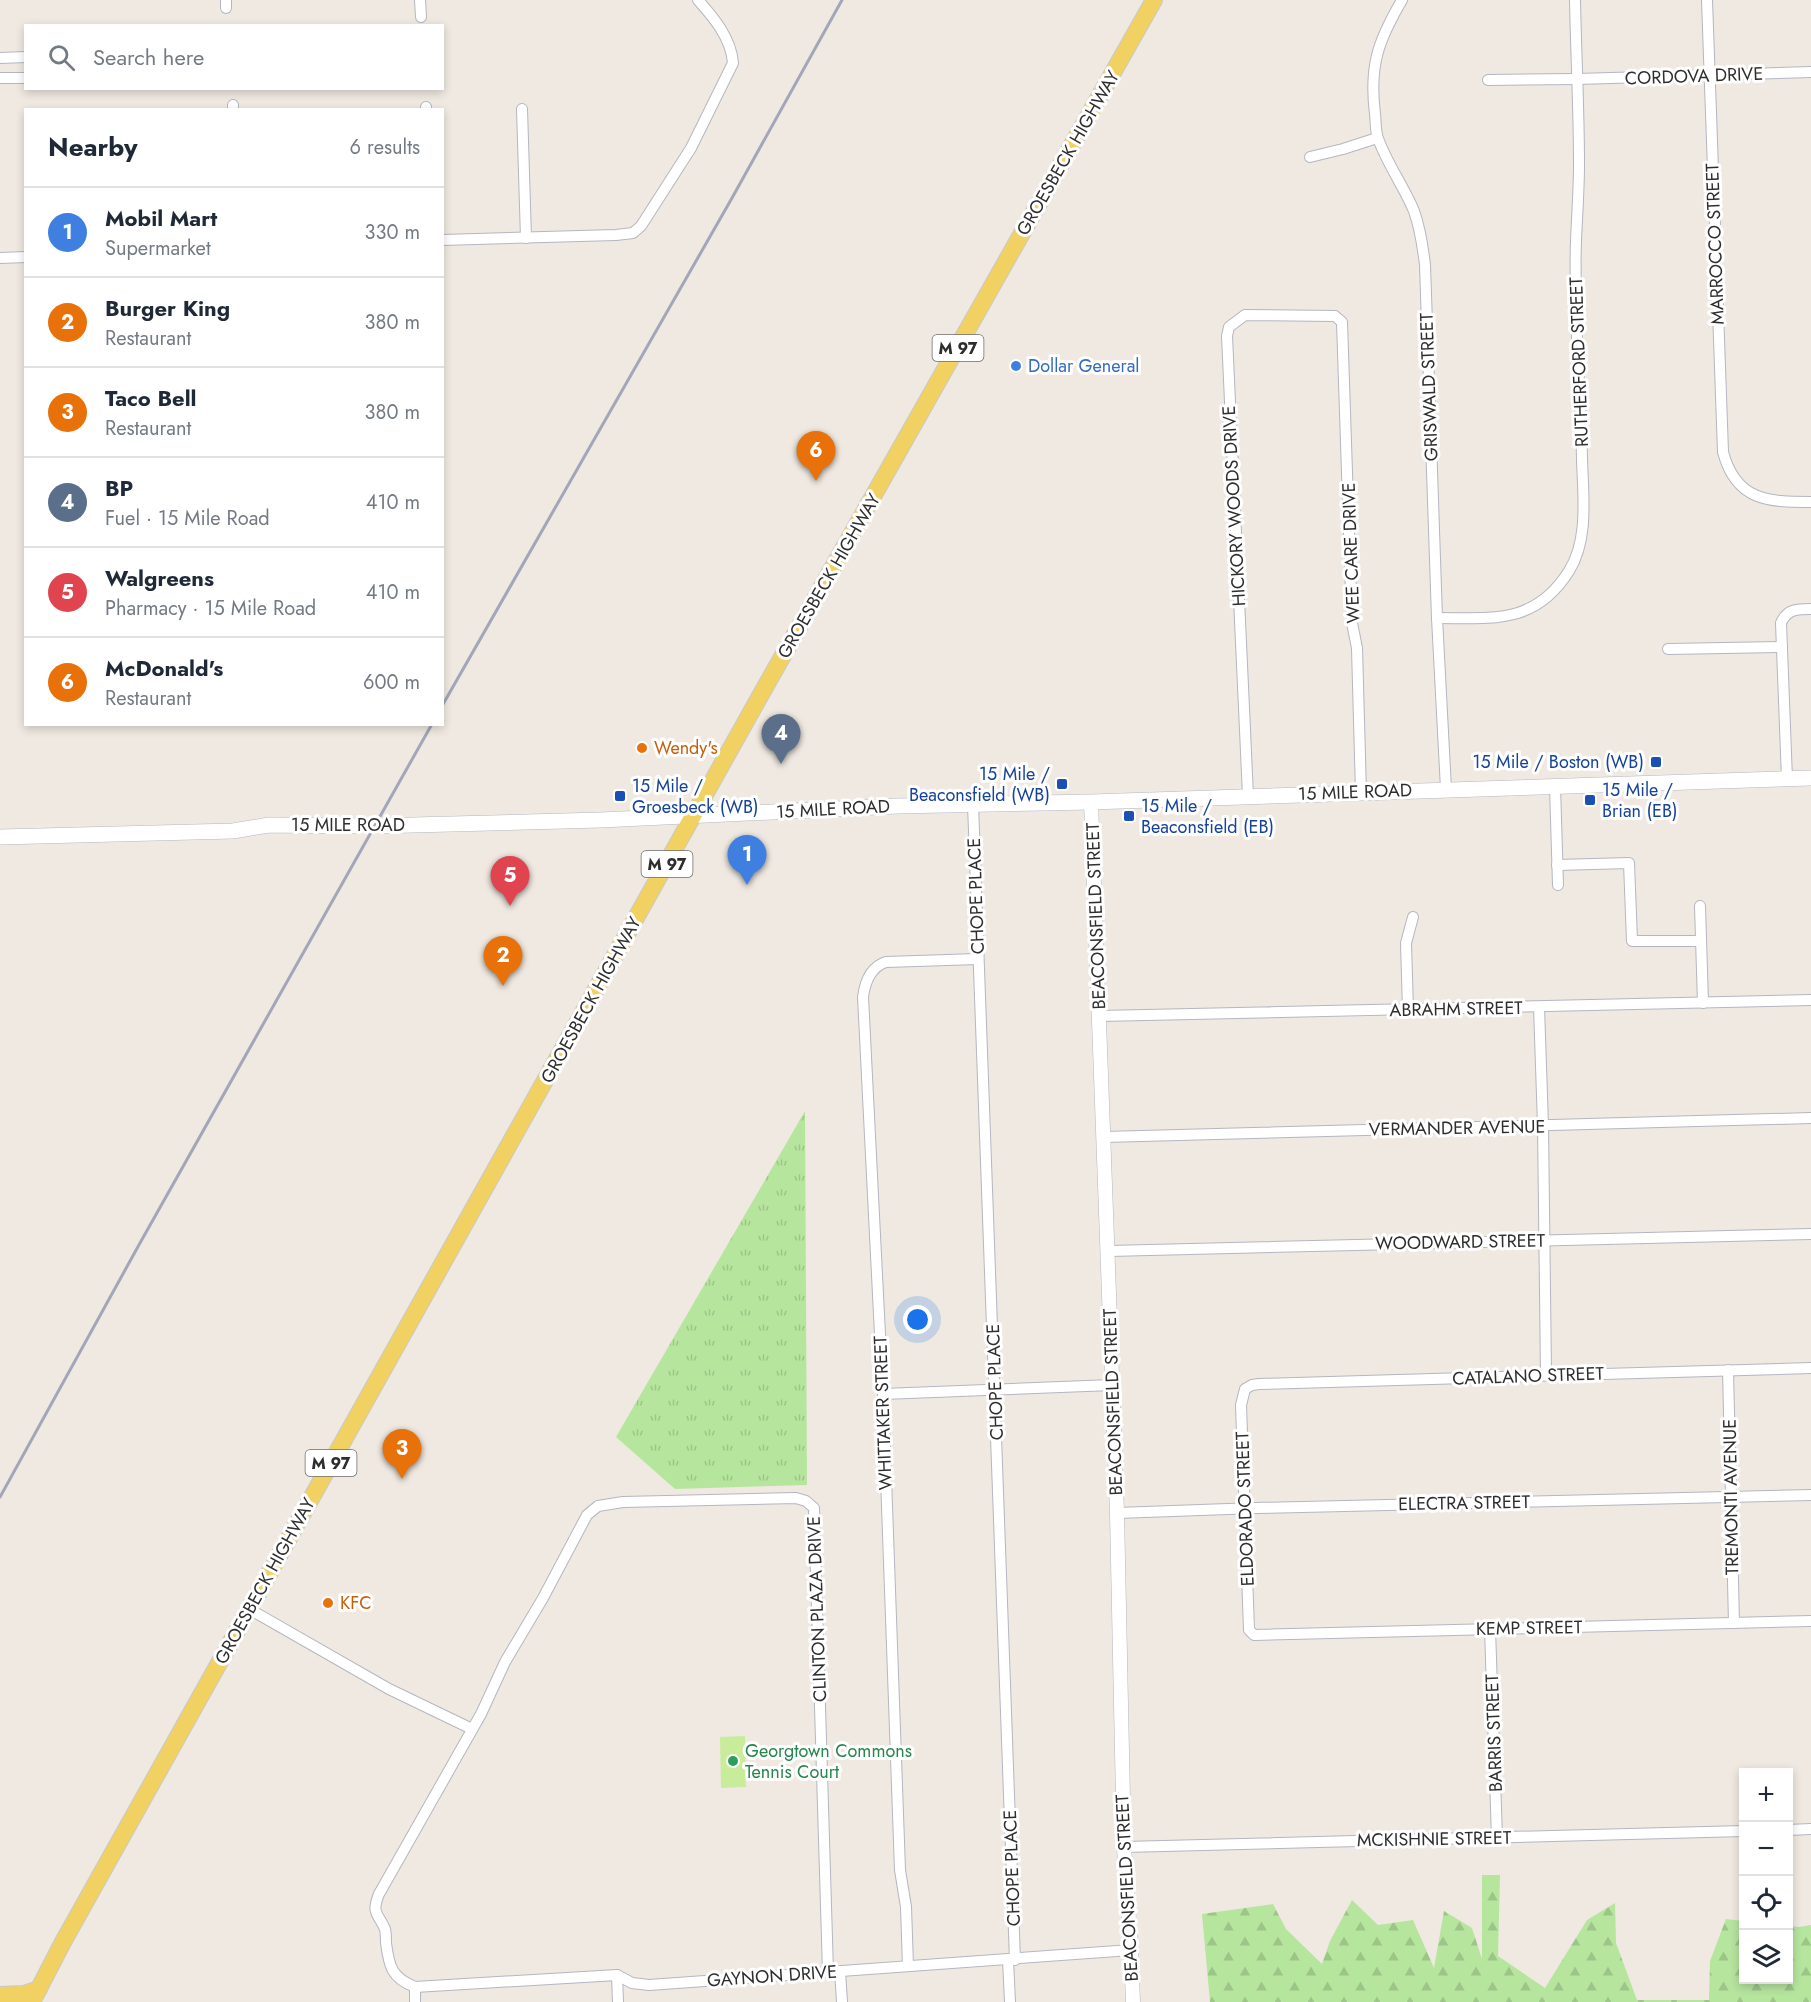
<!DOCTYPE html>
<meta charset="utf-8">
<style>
body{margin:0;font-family:Jost,sans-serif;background:#f2f2f3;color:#1f2937}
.controls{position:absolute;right:18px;bottom:18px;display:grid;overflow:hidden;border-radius:0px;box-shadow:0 3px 9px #0003}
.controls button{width:54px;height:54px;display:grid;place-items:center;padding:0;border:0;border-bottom:2px solid #e0e1e3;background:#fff;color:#1f2937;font:30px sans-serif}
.you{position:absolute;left:918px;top:1320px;width:21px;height:21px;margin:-15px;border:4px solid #fff;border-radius:50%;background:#1a73e8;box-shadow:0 0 0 9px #1a73e833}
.badge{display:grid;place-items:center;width:39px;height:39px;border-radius:50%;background:#7c3aed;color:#fff;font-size:20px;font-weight:700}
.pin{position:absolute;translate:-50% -50px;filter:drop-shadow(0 2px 3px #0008)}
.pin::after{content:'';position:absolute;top:32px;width:21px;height:18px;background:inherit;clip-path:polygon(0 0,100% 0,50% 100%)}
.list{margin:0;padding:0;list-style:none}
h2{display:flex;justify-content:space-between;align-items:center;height:78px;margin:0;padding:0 24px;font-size:26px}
h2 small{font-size:20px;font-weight:400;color:#747a83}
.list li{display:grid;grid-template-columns:39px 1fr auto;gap:18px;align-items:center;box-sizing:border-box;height:90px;padding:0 24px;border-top:2px solid #e0e1e3}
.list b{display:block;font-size:22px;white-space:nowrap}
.list p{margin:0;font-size:20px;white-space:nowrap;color:#747a83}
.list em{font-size:20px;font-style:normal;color:#747a83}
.icon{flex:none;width:33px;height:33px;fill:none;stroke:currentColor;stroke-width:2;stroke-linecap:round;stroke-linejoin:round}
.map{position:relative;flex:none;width:1811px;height:2002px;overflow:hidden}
.search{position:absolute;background:#fff;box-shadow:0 3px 9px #0003;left:24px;top:24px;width:420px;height:66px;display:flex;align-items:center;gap:15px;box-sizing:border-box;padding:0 21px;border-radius:0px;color:#747a83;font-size:22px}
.panel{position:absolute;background:#fff;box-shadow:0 3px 9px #0003;left:24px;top:108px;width:420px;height:618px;border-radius:0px}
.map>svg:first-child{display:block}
</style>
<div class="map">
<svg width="1811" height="2002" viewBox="0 0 1811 2002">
<defs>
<pattern id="grass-tufts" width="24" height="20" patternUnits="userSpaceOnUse" patternTransform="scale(1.5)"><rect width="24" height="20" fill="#b6e59e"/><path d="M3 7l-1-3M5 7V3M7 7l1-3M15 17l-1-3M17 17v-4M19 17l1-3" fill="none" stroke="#9dc588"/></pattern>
<pattern id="forest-firs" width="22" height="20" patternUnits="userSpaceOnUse" patternTransform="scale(1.5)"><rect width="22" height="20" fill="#b6e59e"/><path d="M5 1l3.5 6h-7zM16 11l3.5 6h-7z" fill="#9dc588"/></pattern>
</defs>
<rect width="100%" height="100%" fill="#efe9e1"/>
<!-- grass -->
<path fill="url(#grass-tufts)" d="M805 1111 807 1485 675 1489 616 1437Z"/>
<!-- forest -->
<path fill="url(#forest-firs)" d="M1482 1875H1500L1498 1956 1545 1988 1587 1920 1615 1903 1616 1943 1637 2000H1709L1710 1961 1726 1919 1743 1921 1744 1980H1788L1789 1926 1799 1927 1811 1925V2002H1210L1202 1914 1273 1904 1286 1929 1322 1964 1330 1941 1352 1900 1378 1925 1413 1920 1434 1968 1444 1911 1472 1928 1482 1959Z"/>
<!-- pitch -->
<path fill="#c9ec9a" d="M745 1736 746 1787 721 1788 720 1737Z"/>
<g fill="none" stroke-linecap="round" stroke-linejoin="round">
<!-- minor casing -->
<g stroke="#b4b7c1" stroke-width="12">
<g id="minor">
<path d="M226 0V8"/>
<path d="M420 0 421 17"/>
<path d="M1402 0C1378 41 1369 66 1375 114 1376 122 1375 133 1379 141 1388 165 1404 187 1414 211 1420 228 1423 248 1425 265L1437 618 1446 789"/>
<path d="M1707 0 1723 452C1736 501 1768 502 1811 502"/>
<path d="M0 58 26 57"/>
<path d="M0 78H26"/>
<path d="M1488 80 1577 79 1811 72"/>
<path d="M233 105V110"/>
<path d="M426 107V110"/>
<path d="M522 109 526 238"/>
<path d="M1310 157 1343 149 1377 138"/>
<path d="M442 240 616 235 633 233 641 226 691 148 733 63C731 38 714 18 698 0"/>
<path d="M0 258 26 257"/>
<path d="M1437 618C1492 618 1535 625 1569 571 1589 539 1583 495 1582 459 1581 408 1577 356 1576 305 1576 284 1575 262 1576 241 1577 215 1579 190 1579 164 1579 109 1576 54 1575 0"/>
<path d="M1668 649 1782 647"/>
<path d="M1787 779 1781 623C1787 609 1797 609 1811 609"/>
<path d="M1555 786 1558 885"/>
<path d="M1248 796 1227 336 1229 327 1245 315 1335 316 1342 322 1352 623 1357 648 1361 793"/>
<path d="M973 804 1015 1960"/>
<path d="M1557 865 1629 863 1632 941H1701"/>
<path d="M1700 906 1703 1003"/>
<path d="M1539 1007 1543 1125 1546 1375"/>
<path d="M1408 1010 1406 943 1413 917"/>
<path d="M1100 1016 1811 1000"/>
<path d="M1104 1137 1811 1118"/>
<path d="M1109 1251 1811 1234"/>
<path d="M1811 1368 1259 1384 1252 1385 1245 1389 1241 1405 1249 1630 1254 1635 1811 1621"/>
<path d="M1728 1370 1734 1623"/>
<path d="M883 1394 1112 1385"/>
<path d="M1117 1513 1256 1508 1811 1495"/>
<path d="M249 1609 389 1689 472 1729"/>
<path d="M1490 1629 1497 1838"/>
<path d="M1788 1830 1811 1829"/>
<path d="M1124 1847 1744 1831"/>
<path d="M1008 1960 1010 2002"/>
<path d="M908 1966 906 1907 900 1870 883 1394 863 997C865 982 870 967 886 962L978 959"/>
<path d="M840 1971 842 2002"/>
<path d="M828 1972 814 1508 806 1501 796 1498 623 1502 598 1506 587 1515 543 1598 505 1662 481 1714 379 1894C371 1914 378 1913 385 1929 386 1933 386 1939 386 1943 389 1967 392 1978 415 1987L617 1975 632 1983 649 1985 1131 1950"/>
<path d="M617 1975 618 2002"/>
<path d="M415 1987V2002"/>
</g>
</g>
<!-- tertiary casing -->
<g stroke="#b4b7c1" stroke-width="15">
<path id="tertiary" d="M1091 802 1117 1513 1124 1847 1131 1950 1133 2002"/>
</g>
<!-- secondary casing -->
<g stroke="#b4b7c1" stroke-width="16">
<path id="secondary" d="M0 837 233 831 269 825 374 826 601 820 898 806 1091 802 1811 778"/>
</g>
<!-- primary casing -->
<g stroke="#c9c9c9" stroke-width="18">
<g id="primary">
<path d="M0 1995 24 1994 39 1989"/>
<path d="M32 2002 63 1942 764 689 1154 0"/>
</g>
</g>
<!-- minor -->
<use href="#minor" stroke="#fff" stroke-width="10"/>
<!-- tertiary -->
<use href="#tertiary" stroke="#fff" stroke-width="14"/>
<!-- secondary -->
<use href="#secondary" stroke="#fff" stroke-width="15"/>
<!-- primary -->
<use href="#primary" stroke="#f2d163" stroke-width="16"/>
<!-- rail -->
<g stroke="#a3a6b8" stroke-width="3">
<path d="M442 706 732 198 842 0"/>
<path d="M0 1497 140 1243 432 724"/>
</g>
</g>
<!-- markers -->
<circle fill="#3f7fe0" stroke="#fff" stroke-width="2" cx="1016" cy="366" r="6"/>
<g fill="#e8710a" stroke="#fff" stroke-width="2">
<circle cx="642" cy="748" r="6"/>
<circle cx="328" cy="1603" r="6"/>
</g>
<g fill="#1a4fb4" stroke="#fff" stroke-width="2">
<rect x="1650" y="756" width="12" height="12" rx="3"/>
<rect x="1056" y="778" width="12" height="12" rx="3"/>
<rect x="614" y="790" width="12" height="12" rx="3"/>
<rect x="1584" y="794" width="12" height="12" rx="3"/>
<rect x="1123" y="810" width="12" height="12" rx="3"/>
</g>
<circle fill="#2e9e5b" stroke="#fff" stroke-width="2" cx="733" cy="1761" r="6"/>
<g text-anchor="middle" stroke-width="6" stroke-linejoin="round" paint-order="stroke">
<!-- shield labels -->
<g fill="#fff" stroke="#6d6d6d" stroke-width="1.5">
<rect x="932.5" y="335" width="51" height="26" rx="4.5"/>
<rect x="641.5" y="851" width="51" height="26" rx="4.5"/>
<rect x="305.5" y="1450" width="51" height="26" rx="4.5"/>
</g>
<g font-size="16" font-weight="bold" fill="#2e2e2e">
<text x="958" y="354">M 97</text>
<text x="667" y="870">M 97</text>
<text x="331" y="1469">M 97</text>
</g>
<!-- street labels -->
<g font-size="18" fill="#2e2e2e" stroke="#fff">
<text transform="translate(1694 76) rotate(-2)" y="6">CORDOVA DRIVE</text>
<text transform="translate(1068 153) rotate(-60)" y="6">GROESBECK HIGHWAY</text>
<text transform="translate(1715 244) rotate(-92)" y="6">MARROCCO STREET</text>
<text transform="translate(1579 362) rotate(-92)" y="6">RUTHERFORD STREET</text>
<text transform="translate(1429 387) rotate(-92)" y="6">GRISWALD STREET</text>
<text transform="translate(1234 506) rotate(-93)" y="6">HICKORY WOODS DRIVE</text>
<text transform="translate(1351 553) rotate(-92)" y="6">WEE CARE DRIVE</text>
<text transform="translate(829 576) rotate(-60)" y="6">GROESBECK HIGHWAY</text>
<text transform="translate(1355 792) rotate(-2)" y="6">15 MILE ROAD</text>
<text transform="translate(833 809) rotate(-3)" y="6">15 MILE ROAD</text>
<text x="348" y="831">15 MILE ROAD</text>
<text transform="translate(976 896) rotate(-92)" y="6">CHOPE PLACE</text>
<text transform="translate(1096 916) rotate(-92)" y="6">BEACONSFIELD STREET</text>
<text transform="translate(591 1000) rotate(-61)" y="6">GROESBECK HIGHWAY</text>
<text transform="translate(1456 1009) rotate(-1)" y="6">ABRAHM STREET</text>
<text transform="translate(1457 1128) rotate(-1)" y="6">VERMANDER AVENUE</text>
<text transform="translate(1460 1242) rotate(-1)" y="6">WOODWARD STREET</text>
<text transform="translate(1528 1376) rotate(-2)" y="6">CATALANO STREET</text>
<text transform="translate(995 1382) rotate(-92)" y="6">CHOPE PLACE</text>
<text transform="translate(1113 1402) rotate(-92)" y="6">BEACONSFIELD STREET</text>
<text transform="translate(883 1413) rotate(-92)" y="6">WHITTAKER STREET</text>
<text transform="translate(1731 1497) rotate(-91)" y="6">TREMONTI AVENUE</text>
<text transform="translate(1464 1503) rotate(-1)" y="6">ELECTRA STREET</text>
<text transform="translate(1245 1509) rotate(-92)" y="6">ELDORADO STREET</text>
<text transform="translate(265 1581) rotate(-61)" y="6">GROESBECK HIGHWAY</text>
<text transform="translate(817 1609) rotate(-92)" y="6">CLINTON PLAZA DRIVE</text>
<text transform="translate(1529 1628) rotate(-1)" y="6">KEMP STREET</text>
<text transform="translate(1494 1733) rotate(-92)" y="6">BARRIS STREET</text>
<text transform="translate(1434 1839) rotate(-1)" y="6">MCKISHNIE STREET</text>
<text transform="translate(1012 1868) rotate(-92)" y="6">CHOPE PLACE</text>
<text transform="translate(1127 1888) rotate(-93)" y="6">BEACONSFIELD STREET</text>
<text transform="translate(772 1976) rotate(-4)" y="6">GAYNON DRIVE</text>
</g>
<!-- shop labels -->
<g font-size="18" fill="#366cbe" stroke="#fff" text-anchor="start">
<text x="1028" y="372">Dollar General</text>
</g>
<!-- food labels -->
<g font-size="18" fill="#c56008" stroke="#fff" text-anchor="start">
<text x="654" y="754">Wendy's</text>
<text x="340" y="1609">KFC</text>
</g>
<!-- transit labels -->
<g font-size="18" fill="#164399" stroke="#fff" text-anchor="start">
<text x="1644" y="768" text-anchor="end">15 Mile / Boston (WB)</text>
<text x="1050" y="780" text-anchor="end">15 Mile /<tspan x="1050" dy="21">Beaconsfield (WB)</tspan></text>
<text x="632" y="792">15 Mile /<tspan x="632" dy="21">Groesbeck (WB)</tspan></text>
<text x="1602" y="796">15 Mile /<tspan x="1602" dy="21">Brian (EB)</tspan></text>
<text x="1141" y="812">15 Mile /<tspan x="1141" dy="21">Beaconsfield (EB)</tspan></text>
</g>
<!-- leisure labels -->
<g font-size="18" fill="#27864d" stroke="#fff" text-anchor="start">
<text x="745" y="1757">Georgtown Commons<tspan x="745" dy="21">Tennis Court</tspan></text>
</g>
</g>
</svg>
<div class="controls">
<button>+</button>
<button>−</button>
<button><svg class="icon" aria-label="locate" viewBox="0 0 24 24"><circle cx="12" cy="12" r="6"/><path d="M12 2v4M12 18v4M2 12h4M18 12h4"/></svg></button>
<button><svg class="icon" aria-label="layers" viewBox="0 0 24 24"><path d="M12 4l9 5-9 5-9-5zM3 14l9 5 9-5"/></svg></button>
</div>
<div class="you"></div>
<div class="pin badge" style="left:747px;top:885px;background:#3f7fe0">1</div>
<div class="pin badge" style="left:503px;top:986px;background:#e8710a">2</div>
<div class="pin badge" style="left:402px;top:1479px;background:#e8710a">3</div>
<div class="pin badge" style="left:781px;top:764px;background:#5c6f8a">4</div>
<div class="pin badge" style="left:510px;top:906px;background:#e0444e">5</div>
<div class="pin badge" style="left:816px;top:481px;background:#e8710a">6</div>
<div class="search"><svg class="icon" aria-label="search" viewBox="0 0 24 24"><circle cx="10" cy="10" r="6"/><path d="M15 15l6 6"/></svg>Search here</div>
<section class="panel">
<h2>Nearby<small>6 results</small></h2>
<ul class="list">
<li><span class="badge" style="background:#3f7fe0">1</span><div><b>Mobil Mart</b><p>Supermarket</p></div><em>330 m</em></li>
<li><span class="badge" style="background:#e8710a">2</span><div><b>Burger King</b><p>Restaurant</p></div><em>380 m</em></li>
<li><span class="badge" style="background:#e8710a">3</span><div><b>Taco Bell</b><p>Restaurant</p></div><em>380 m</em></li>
<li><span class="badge" style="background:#5c6f8a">4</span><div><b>BP</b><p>Fuel · 15 Mile Road</p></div><em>410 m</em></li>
<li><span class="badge" style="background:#e0444e">5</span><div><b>Walgreens</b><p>Pharmacy · 15 Mile Road</p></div><em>410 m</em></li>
<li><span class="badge" style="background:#e8710a">6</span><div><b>McDonald's</b><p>Restaurant</p></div><em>600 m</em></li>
</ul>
</section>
</div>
